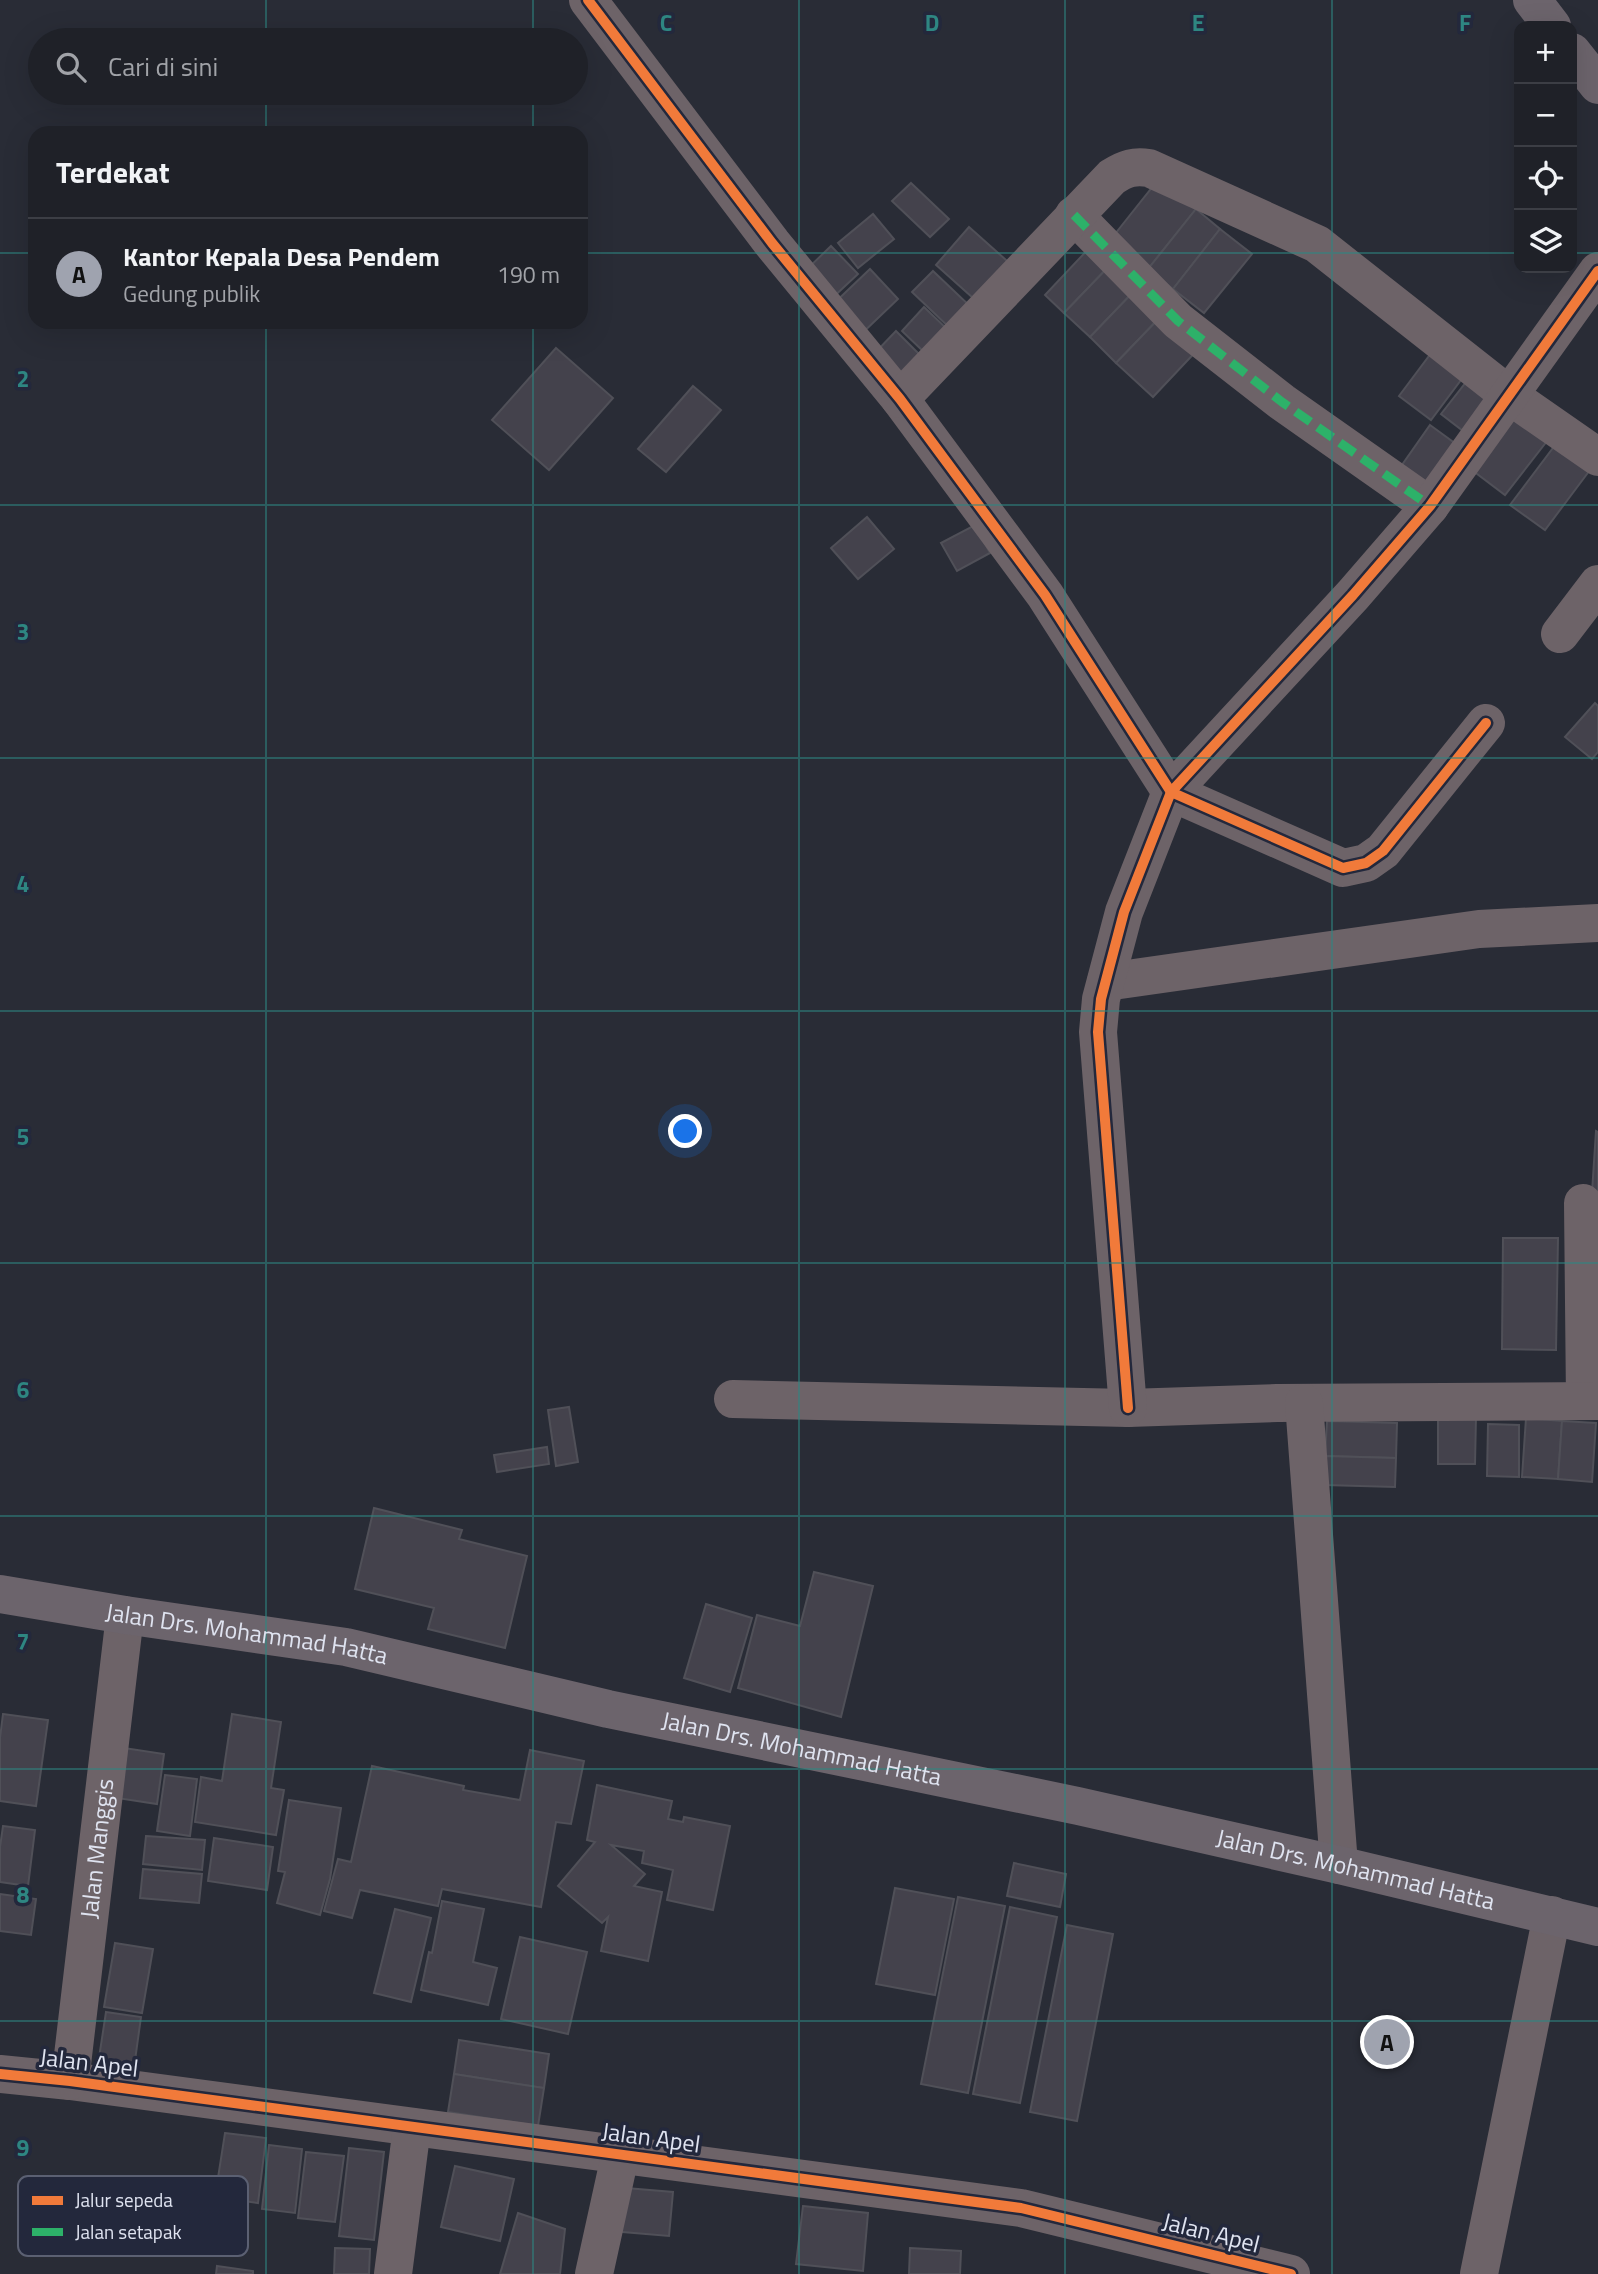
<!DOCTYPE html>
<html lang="id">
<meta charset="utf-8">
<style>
body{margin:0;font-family:"Titillium Web",sans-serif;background:#272930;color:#f1f3f6}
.controls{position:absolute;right:21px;top:21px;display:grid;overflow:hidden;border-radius:14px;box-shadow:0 7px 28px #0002}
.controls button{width:63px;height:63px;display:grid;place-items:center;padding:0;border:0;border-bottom:2px solid #3c3e45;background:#1f2128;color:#f1f3f6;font:35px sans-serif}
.you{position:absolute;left:686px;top:1132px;width:24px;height:24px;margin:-18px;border:5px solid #fff;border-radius:50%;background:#1a73e8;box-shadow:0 0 0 10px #1a73e833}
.badge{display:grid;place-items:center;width:46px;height:46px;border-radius:50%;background:#9fa3af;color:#111;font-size:23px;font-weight:700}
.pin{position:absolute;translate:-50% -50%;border:4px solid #fff;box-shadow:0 2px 7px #0006}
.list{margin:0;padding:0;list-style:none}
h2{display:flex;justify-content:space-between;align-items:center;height:91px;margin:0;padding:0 28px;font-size:30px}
h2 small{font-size:23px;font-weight:400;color:#a1a3a8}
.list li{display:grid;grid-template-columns:46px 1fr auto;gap:21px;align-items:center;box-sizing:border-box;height:112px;padding:0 28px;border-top:2px solid #3c3e45}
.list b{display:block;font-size:26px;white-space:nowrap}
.list p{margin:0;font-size:23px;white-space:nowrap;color:#a1a3a8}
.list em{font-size:23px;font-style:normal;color:#a1a3a8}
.icon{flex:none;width:38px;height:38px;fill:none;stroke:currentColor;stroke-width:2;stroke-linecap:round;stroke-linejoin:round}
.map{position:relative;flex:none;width:1598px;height:2274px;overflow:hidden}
.search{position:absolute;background:#1f2128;box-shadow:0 7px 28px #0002;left:28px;top:28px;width:560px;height:77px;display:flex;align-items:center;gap:18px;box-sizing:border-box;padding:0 24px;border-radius:38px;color:#a1a3a8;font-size:26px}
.panel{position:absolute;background:#1f2128;box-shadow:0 7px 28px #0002;left:28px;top:126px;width:560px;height:203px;border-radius:21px}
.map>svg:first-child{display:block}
</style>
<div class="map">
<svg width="1598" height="2274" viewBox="0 0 1598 2274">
<rect width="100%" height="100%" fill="#292c36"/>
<!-- building -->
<g fill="#44424c" stroke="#505058" stroke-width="2">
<path d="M1158 180 1196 209 1148 269 1111 239Z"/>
<path d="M911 183 949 219 930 237 892 201Z"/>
<path d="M1196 209 1220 229 1173 289 1148 269Z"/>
<path d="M873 214 894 239 858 268 838 243Z"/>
<path d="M969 227 1015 268 982 306 936 265Z"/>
<path d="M1220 229 1252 254 1204 313 1173 289Z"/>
<path d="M1094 243 1114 261 1064 313 1045 295Z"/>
<path d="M831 246 858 274 829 301 803 273Z"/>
<path d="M1114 261 1139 286 1090 337 1064 313Z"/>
<path d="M870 269 898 299 856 339 828 309Z"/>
<path d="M933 271 973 309 952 330 912 292Z"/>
<path d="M1139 286 1166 311 1116 363 1090 337Z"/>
<path d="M924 307 948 330 926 354 902 331Z"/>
<path d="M1166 311 1202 345 1153 397 1116 363Z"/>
<path d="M896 331 923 358 897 383 871 357Z"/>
<path d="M556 348 613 398 549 470 492 420Z"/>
<path d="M1435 348 1467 372 1431 420 1399 396Z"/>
<path d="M1474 372 1499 392 1467 434 1441 414Z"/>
<path d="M693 386 721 410 666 472 638 449Z"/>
<path d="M1510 404 1551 436 1505 495 1464 464Z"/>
<path d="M1430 425 1456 444 1423 490 1397 472Z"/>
<path d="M1556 444 1590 470 1545 530 1510 505Z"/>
<path d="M867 517 894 549 858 579 831 548Z"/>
<path d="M975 525 990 553 957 571 941 543Z"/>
<path d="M1595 703 1598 706V752L1592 759 1565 737Z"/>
<path d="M1596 1131 1598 1132V1208H1591Z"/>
<path d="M1503 1238H1558L1556 1350 1502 1349Z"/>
<path d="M569 1407 578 1462 556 1466 548 1410Z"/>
<path d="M1438 1416H1476L1475 1464H1438Z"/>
<path d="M1526 1418 1562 1421 1558 1479 1522 1477Z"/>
<path d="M1327 1421 1397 1423 1396 1458 1325 1456Z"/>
<path d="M1562 1421 1596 1423 1592 1482 1558 1479Z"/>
<path d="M1488 1424 1519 1425V1477L1487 1476Z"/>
<path d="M547 1447 549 1464 497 1472 494 1455Z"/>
<path d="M1325 1456 1396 1458 1395 1487 1325 1485Z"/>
<path d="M374 1508 462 1530 459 1539 527 1556 505 1648 428 1629 434 1608 355 1589Z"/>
<path d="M814 1572 873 1586 841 1717 738 1688 757 1615 800 1626Z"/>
<path d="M706 1604 752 1618 730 1692 684 1678Z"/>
<path d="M3 1714 48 1720 36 1806 0 1801V1738Z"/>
<path d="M232 1714 281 1722 271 1788 284 1790 276 1835 195 1822 201 1777 222 1781Z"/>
<path d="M124 1748 164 1754 157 1804 117 1798Z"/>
<path d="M530 1750 584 1761 571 1824 556 1822 541 1907 442 1889 438 1906 360 1890 352 1918 324 1911 338 1859 351 1862 372 1766 464 1786 463 1790 520 1800Z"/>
<path d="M165 1775 197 1779 190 1836 157 1831Z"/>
<path d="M597 1785 672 1801 668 1819 683 1822 684 1817 730 1826 713 1910 667 1900 673 1870 642 1863 644 1851 611 1845 645 1874 634 1886 662 1892 648 1961 601 1951 608 1917 602 1923 558 1886 595 1842 587 1840Z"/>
<path d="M289 1800 341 1808 330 1879 320 1915 277 1903 285 1872 278 1871Z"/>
<path d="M3 1826 35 1830 28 1886 0 1882V1847Z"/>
<path d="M146 1836 205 1840 202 1870 143 1864Z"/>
<path d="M214 1838 273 1847 267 1890 208 1881Z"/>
<path d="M1014 1863 1066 1874 1060 1907 1007 1896Z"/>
<path d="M143 1869 202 1874 199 1903 140 1898Z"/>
<path d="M895 1888 954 1899 935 1995 876 1984Z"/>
<path d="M0 1894 36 1899 31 1935 0 1931Z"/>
<path d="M958 1897 1005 1906 968 2093 921 2084Z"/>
<path d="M442 1901 484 1909 473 1962 497 1968 488 2005 421 1990 429 1952 432 1953Z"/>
<path d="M1010 1907 1057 1917 1020 2103 973 2094Z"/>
<path d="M395 1909 431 1918 411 2002 374 1993Z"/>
<path d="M1067 1925 1113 1934 1077 2121 1030 2112Z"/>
<path d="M520 1937 587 1952 568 2034 501 2019Z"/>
<path d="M115 1943 153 1949 142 2013 104 2007Z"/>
<path d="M106 2012 141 2017 133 2075 97 2071Z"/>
<path d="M459 2040 549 2054 544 2088 454 2074Z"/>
<path d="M454 2074 544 2088 538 2126 448 2112Z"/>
<path d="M225 2133 266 2138 258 2203 215 2197Z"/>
<path d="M269 2145 302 2149 295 2213 262 2209Z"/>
<path d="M349 2148 384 2152 374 2240 339 2236Z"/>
<path d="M306 2152 344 2156 335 2222 298 2218Z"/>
<path d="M455 2166 514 2179 500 2241 441 2227Z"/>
<path d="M614 2187 673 2192 669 2236 611 2231Z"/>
<path d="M803 2206 868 2213 863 2271 796 2264Z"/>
<path d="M518 2213 565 2229 560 2274H500Z"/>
<path d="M335 2248 370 2249 369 2274H334Z"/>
<path d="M910 2248 961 2251 960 2274H909Z"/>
<path d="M217 2266 253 2271V2274H216Z"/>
</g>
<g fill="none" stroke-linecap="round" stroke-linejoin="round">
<!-- minor -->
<g stroke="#6d6368" stroke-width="38">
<path d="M588 0 772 243 900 399 1045 595 1171 792 1343 868 1366 863 1383 851 1486 723"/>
<path d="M1074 215 1178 321 1282 402 1430 506"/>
<path d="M900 399 1112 177C1126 168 1134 166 1149 168L1317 244 1510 396 1598 457"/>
<path d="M1560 634 1598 584"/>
<path d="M1106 982 1479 929 1598 923"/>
<path d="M1583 1203 1585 1401"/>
<path d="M733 1399 1128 1408 1277 1403 1598 1401"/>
<path d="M1304 1403 1339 1865"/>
<path d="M1128 1408 1098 1032 1101 999 1124 912 1171 792 1353 595 1430 506 1598 271"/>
<path d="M0 2074 70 2081 1021 2208 1291 2274"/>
<path id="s1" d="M70 2081 125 1615"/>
<path d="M393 2274 412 2127"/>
<path d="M594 2274 620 2156"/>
<path d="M1479 2274 1552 1915"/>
</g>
<!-- major -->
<g stroke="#6c646c" stroke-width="38">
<path d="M1532 0 1552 26"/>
<path d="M1572 52 1598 85"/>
<path id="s2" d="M0 1594 125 1615 346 1647 608 1709 1078 1806 1339 1865 1598 1927"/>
</g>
<!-- quiet -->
<path stroke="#2db169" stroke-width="9" stroke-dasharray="18 9" stroke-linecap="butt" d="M1074 215 1178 321 1282 402 1430 506"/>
<!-- cycleway casing -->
<g stroke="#23283c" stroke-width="15">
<g id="cycleway">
<path d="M588 0 772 243 900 399 1045 595 1171 792 1343 868 1366 863 1383 851 1486 723"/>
<path d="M1128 1408 1098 1032 1101 999 1124 912 1171 792 1353 595 1430 506 1598 271"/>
<path d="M0 2074 70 2081 1021 2208 1291 2274"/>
</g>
</g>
<!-- cycleway -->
<use href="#cycleway" stroke="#f17a3a" stroke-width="10"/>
</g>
<!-- grid -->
<path fill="none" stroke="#2e8682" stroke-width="2" stroke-opacity="0.55" d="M266 0V40M533 0V40M799 0V2274M1065 0V2274M1332 0V2274M266 93V133M533 93V133M0 253H35M581 253H1519M1572 253H1598M266 322V2274M533 322V2274M0 505H1598M0 758H1598M0 1011H1598M0 1263H1598M0 1516H1598M0 1769H1598M0 2021H1598"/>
<g text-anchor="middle" stroke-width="7" stroke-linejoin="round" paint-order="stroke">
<!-- street labels -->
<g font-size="24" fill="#dfe3f0" stroke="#23283c">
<text dy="8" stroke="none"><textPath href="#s2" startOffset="250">Jalan Drs. Mohammad Hatta</textPath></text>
<text dy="8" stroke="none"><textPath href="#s2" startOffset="817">Jalan Drs. Mohammad Hatta</textPath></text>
<text dy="8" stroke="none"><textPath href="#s1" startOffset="234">Jalan Manggis</textPath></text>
<text dy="8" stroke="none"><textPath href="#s2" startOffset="1384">Jalan Drs. Mohammad Hatta</textPath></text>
<text transform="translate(89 2063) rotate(7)" y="8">Jalan Apel</text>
<text transform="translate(651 2138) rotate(8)" y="8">Jalan Apel</text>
<text transform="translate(1211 2233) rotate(14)" y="8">Jalan Apel</text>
</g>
</g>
<!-- legend -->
<rect x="18" y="2176" width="230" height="80" rx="10" fill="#23283c" stroke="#5b6072" stroke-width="2"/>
<rect x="32" y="2196" width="31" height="9" fill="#f17a3a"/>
<rect x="32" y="2228" width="31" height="8" fill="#2db169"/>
<g font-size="19" fill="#dfe3f0">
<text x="75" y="2207">Jalur sepeda</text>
<text x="75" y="2239">Jalan setapak</text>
</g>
<g font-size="23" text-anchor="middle" font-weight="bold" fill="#2e8682" stroke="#23283c" stroke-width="7" stroke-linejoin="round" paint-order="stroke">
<text x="666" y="31">C</text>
<text x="932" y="31">D</text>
<text x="1198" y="31">E</text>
<text x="1465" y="31">F</text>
<text x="23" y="387">2</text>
<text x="23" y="640">3</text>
<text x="23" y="892">4</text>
<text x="23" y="1145">5</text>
<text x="23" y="1398">6</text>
<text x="23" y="1650">7</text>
<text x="23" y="1903">8</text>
<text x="23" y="2156">9</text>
</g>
</svg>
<div class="controls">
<button>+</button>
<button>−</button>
<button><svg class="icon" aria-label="locate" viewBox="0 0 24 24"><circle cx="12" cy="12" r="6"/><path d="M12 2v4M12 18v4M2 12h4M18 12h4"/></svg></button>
<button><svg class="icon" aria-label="layers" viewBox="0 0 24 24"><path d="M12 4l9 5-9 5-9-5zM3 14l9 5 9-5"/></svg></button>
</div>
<div class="you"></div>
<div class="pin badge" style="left:1387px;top:2042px">A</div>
<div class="search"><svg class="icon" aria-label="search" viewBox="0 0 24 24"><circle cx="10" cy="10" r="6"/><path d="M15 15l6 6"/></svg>Cari di sini</div>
<section class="panel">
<h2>Terdekat<small></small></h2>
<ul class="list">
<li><span class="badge">A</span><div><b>Kantor Kepala Desa Pendem</b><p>Gedung publik</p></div><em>190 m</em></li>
</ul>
</section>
</div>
